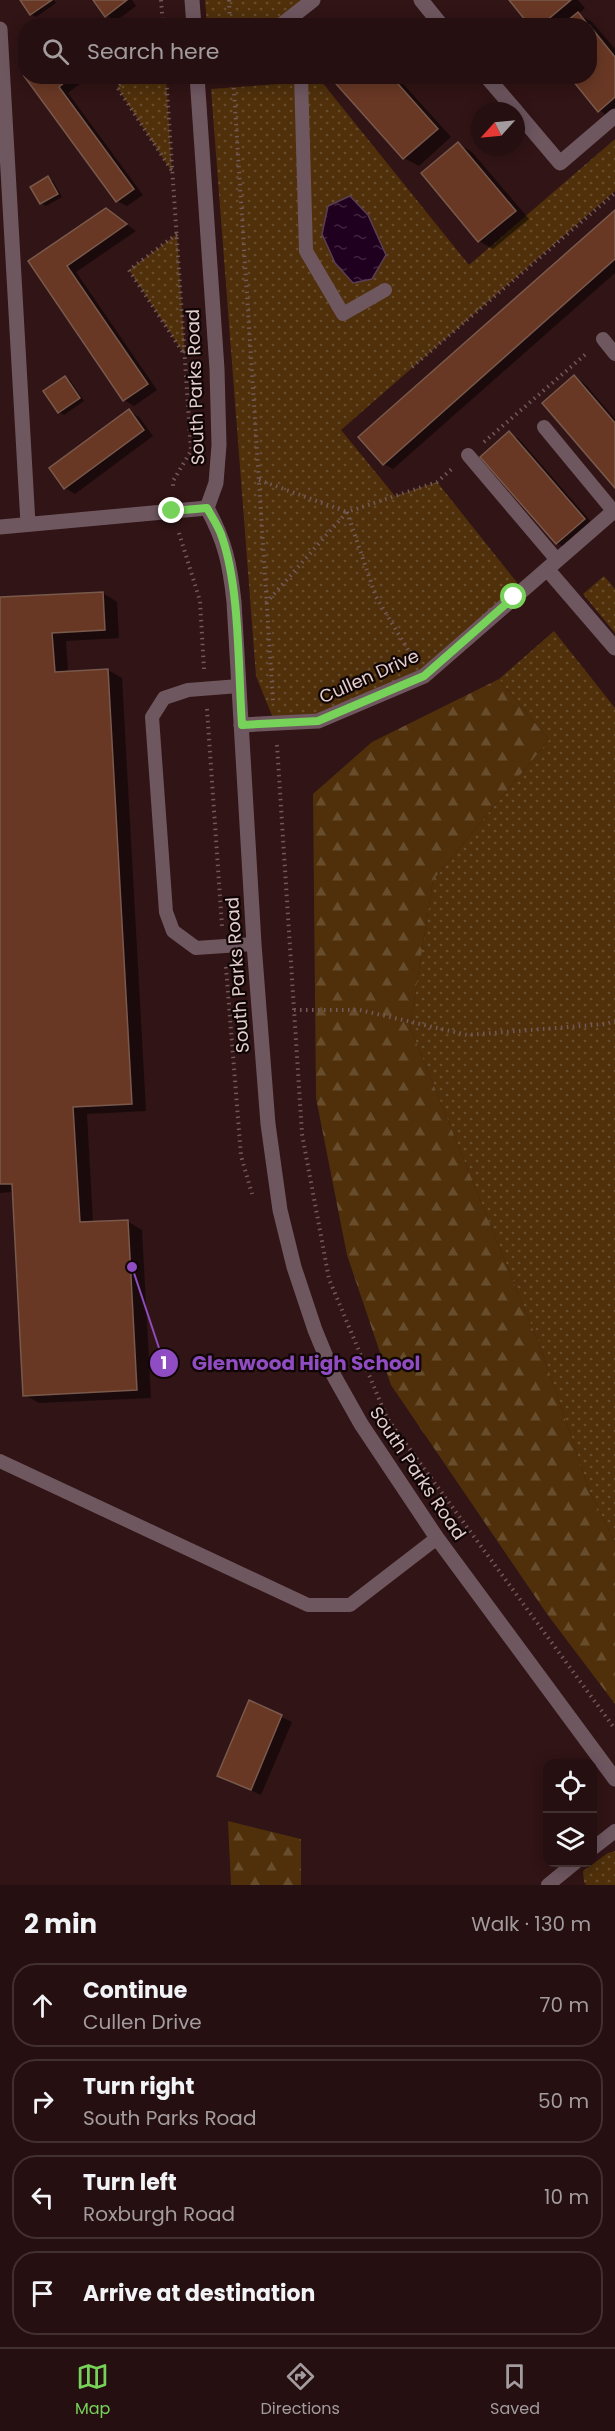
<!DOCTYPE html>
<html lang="en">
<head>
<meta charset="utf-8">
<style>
  :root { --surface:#250f10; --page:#2d1819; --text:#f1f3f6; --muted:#a39c9f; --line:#422f30; --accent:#77d259 }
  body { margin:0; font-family:Poppins,sans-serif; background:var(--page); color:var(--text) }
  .controls { position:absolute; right:18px; bottom:18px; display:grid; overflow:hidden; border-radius:12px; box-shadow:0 3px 15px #0003 }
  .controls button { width:54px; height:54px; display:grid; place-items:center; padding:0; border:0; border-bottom:2px solid var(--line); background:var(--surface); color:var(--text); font:30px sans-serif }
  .compass { position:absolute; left:471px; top:102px; width:54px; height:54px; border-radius:50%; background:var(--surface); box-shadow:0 3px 15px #0003; rotate:243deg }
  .stop { position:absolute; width:18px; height:18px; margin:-14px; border:4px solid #77d259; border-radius:50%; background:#fff }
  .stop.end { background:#77d259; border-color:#fff; box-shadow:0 2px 6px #0008 }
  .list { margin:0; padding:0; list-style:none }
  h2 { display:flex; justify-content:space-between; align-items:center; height:78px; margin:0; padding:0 24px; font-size:26px }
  h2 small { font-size:20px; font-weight:400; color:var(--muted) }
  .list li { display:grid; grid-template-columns:39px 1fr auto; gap:18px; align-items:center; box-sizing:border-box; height:84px; margin:0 12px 12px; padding:0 12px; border:2px solid var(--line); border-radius:24px }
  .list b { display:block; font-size:22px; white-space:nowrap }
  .list p { margin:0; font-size:20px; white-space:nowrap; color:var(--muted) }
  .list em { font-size:20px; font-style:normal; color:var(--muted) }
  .icon { flex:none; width:33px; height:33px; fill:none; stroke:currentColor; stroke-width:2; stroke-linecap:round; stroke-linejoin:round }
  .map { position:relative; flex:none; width:615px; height:1885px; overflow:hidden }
  .search { position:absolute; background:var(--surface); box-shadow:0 3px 15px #0003; left:18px; right:18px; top:18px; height:66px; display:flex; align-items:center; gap:15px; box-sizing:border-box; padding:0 21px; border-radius:24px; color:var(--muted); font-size:22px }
  .sheet { height:462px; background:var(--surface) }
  nav { display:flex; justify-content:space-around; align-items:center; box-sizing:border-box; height:84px; border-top:2px solid var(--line); background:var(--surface); font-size:16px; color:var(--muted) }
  nav a { display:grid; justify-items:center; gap:3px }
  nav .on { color:var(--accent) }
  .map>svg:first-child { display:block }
  .grass { fill:url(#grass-dots) }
  .forest { fill:url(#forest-firs) }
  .water { fill:url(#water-ripples); stroke:#5a3e53; stroke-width:1.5 }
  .shadow { fill:#0007 }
  .building { fill:#693825; stroke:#79594c; stroke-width:1.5 }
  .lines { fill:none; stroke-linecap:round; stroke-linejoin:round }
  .path { stroke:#73595a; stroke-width:4; stroke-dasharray:1.5 4.5; stroke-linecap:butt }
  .service { stroke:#6f5760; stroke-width:14 }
  .minor { stroke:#6f5760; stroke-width:15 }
  .tertiary { stroke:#6f5760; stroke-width:15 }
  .route { stroke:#77d259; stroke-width:8 }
  .labels { text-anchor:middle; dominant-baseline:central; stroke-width:4.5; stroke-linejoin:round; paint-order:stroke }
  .street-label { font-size:18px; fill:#e3cdcd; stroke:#100505 }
  .leader { fill:none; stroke:#904cc2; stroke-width:2 }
  .callout-dot { fill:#904cc2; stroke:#100505; stroke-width:2 }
  .mark-label { font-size:18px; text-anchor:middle; font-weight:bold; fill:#fff }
  .callout-label { font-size:20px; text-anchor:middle; font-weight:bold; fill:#904cc2; stroke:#100505; stroke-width:4.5; stroke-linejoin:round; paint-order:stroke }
</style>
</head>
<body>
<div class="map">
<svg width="615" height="1885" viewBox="0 0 615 1885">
  <defs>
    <pattern id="grass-dots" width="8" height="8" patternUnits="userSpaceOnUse" patternTransform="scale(1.5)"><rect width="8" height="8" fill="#4f300b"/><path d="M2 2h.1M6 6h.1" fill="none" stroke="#684d2d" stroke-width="1.8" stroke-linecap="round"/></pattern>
    <pattern id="forest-firs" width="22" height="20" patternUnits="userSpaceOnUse" patternTransform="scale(1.5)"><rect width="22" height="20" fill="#4f300b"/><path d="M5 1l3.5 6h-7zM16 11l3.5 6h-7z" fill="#684d2d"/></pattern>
    <pattern id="water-ripples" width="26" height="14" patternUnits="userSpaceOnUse" patternTransform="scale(1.5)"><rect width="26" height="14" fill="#20001f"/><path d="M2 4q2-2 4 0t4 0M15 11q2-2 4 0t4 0" fill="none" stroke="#40243e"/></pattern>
  </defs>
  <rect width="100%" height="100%" fill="#311415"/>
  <path class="grass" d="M205,0h108l-33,26 -73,-1z
    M129,77h37l6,95 -55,-85z
    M321,81l148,184 146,-126v52l-274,239 54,66 42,-14 86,108 -99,86 -106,45 -43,2 -19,-47 -45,-587z
    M177,234l8,121 -56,-85z
    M604,576l11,13v44l-32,-39z
    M554,631l61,77v834l-25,-50 -47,-138 -133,-327 23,-147 116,-140 -50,-61z
    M615,1851v34h-29l-2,-3 -1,-11 25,-18z"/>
  <path class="forest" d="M499,679l50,61 -116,140 -23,147 133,327 47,138 25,50v162l-68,-90 -156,-229 -44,-130 -31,-157 -3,-304 59,-52z
    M228,1821l73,18v46h-70z"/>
  <path class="water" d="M350,196l18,19 18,40 -14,24 -19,4 -18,-20 -13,-29 6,-28z"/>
  <path class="shadow" d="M22,0h32l2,3 -20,14 -5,-3z
    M94,0h38l4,6 -20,15 -10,-6z
    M511,0h67l7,8 -7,6 14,8 23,27v68l-2,2 -14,-9 -9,-34v-50h-58z
    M26,76h64l-22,17 75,102 -16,11 -10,-5z
    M331,76h65l55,61 -32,29 -15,-8z
    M458,144l14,8 57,67 -36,30 -14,-8z
    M48,178l5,3 9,16 -16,9 -5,-3 -9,-16z
    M106,209l30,22 -60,41 81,118 -23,16 -10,-6 -94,-139z
    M615,212v61l-222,196 -9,-5z
    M574,377l10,6 31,36v67z
    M65,378l5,2 14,21 -20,14 -5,-3z
    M129,411l10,6 14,19 -78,58 -10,-6 -14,-19z
    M509,433l10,6 75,86 -27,24 -10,-6z
    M103,593l14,9 2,36 -53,3 2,31 40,-2 14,8 24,433 -59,3 6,109 34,-2 15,9 9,168 -112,5 -14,-8 -12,-203 -13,1v-594z
    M250,1702l42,20 -31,73 -34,-16z"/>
  <path class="building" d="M20,0h32l-22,15z
    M93,0h34l-22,17z
    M509,0h62l-31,26h-10z
    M578,12l11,14h-28z
    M590,26l25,31v40l-17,15 -29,-36h21z
    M26,75v1h46l-13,11 75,102 -18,13 -92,-126z
    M329,76h62l47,53 -35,30z
    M458,142l58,69 -38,31 -57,-69z
    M48,176l10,18 -18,10 -10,-17z
    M106,208l21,16 -60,42 81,118 -25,17 -95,-140z
    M615,210v49l-232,206 -25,-28z
    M574,375l41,48v65l-73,-85z
    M65,376l15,22 -22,15 -15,-22z
    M129,409l15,21 -80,59 -15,-21z
    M509,431l76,88 -29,25 -76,-87z
    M103,592l2,38 -53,3 3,39 53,-3 24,435 -59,3 7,115 48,-2 9,170 -114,6 -11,-212h-12v-587z
    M249,1700l33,15 -31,75 -34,-14z"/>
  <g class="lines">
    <path class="path" d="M161,0l2,26
      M229,0l1,26
      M129,76l-12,11 55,84
      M166,76l25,375 -18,30v9
      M233,76l40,625
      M177,234l-48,36 55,84
      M412,367l203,-174
      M484,442l103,-89
      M259,480l88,32
      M347,512l29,85 37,61
      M179,533l21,68 4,68
      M266,603l81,-91 90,-30 16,-14
      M207,709l15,217
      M277,745l25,389 27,145 58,139 228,311
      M226,967l15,189 11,38
      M294,1010h66l107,25 139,-11 9,-3"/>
    <path class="service" d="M301,76l5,175 37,63 42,-24
      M603,339l12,15
      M544,427l71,86
      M468,455l89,105
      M239,686l-51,4 -24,8 -12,19 14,195 7,19 23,17 58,-4
      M0,1461l308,144h42l87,-67
      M592,1849l23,-18
      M548,1885l28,-23"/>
    <path class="minor" d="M421,0l21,26
      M280,26l33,-26
      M0,29l28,495
      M486,76l30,35
      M516,111l44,52 55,-47
      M0,527l207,-19
      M547,569l68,79
      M241,725l77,-4 106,-45 191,-166"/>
    <path class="tertiary" d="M192,0l2,26
      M197,76l20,293 2,76 -3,38 -9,25c18,33 23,56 27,94l20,342 14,180 12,86 14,57 21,63 19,46 27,48 76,114 178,241"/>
  </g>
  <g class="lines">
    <path class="route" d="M172,511l35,-3c5,9 12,19 15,29 18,52 16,131 20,188l76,-4 106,-45 90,-79"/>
  </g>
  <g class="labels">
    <g class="street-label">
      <text transform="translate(195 387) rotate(-92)">South Parks Road</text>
      <text transform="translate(369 676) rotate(-24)">Cullen Drive</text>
      <text transform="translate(237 975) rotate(-94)">South Parks Road</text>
      <text transform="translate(418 1473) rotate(56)">South Parks Road</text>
    </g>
  </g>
  <path class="leader" d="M132 1267L164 1363"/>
  <g class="callout-dot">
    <circle cx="132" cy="1267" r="6"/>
    <circle cx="164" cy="1363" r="15"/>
  </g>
  <g class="mark-label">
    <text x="164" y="1369">1</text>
  </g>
  <g class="callout-label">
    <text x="306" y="1370">Glenwood High School</text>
  </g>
</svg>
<div class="controls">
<button><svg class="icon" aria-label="locate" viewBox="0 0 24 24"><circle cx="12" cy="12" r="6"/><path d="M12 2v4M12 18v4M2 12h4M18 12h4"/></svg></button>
<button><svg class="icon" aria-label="layers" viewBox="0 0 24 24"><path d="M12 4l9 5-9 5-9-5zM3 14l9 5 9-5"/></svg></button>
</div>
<svg class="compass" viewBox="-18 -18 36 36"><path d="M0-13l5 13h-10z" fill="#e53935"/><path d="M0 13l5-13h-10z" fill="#a39c9f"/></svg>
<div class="stop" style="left:514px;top:597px"></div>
<div class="stop end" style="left:172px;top:511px"></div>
<div class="search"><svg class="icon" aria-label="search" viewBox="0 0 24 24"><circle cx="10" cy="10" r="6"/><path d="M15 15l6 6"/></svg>Search here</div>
</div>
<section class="sheet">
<h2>2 min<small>Walk · 130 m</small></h2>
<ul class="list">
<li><svg class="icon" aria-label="ahead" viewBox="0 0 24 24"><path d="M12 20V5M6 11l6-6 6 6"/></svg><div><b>Continue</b><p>Cullen Drive</p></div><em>70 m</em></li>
<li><svg class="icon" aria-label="right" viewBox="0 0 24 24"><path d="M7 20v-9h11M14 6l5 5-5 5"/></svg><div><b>Turn right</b><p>South Parks Road</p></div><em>50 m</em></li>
<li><svg class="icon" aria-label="left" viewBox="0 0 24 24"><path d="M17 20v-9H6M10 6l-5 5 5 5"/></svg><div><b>Turn left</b><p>Roxburgh Road</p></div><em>10 m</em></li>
<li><svg class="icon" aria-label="arrive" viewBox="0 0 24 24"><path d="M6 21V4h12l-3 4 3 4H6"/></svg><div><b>Arrive at destination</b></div></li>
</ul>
</section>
<nav>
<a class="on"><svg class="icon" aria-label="map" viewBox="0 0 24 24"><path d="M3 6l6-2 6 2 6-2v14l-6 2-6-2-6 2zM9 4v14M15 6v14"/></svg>Map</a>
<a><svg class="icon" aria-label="directions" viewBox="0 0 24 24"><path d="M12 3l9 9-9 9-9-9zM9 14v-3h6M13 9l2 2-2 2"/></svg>Directions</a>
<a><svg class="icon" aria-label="saved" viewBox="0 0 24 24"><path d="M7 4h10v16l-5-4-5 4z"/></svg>Saved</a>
</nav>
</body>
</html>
